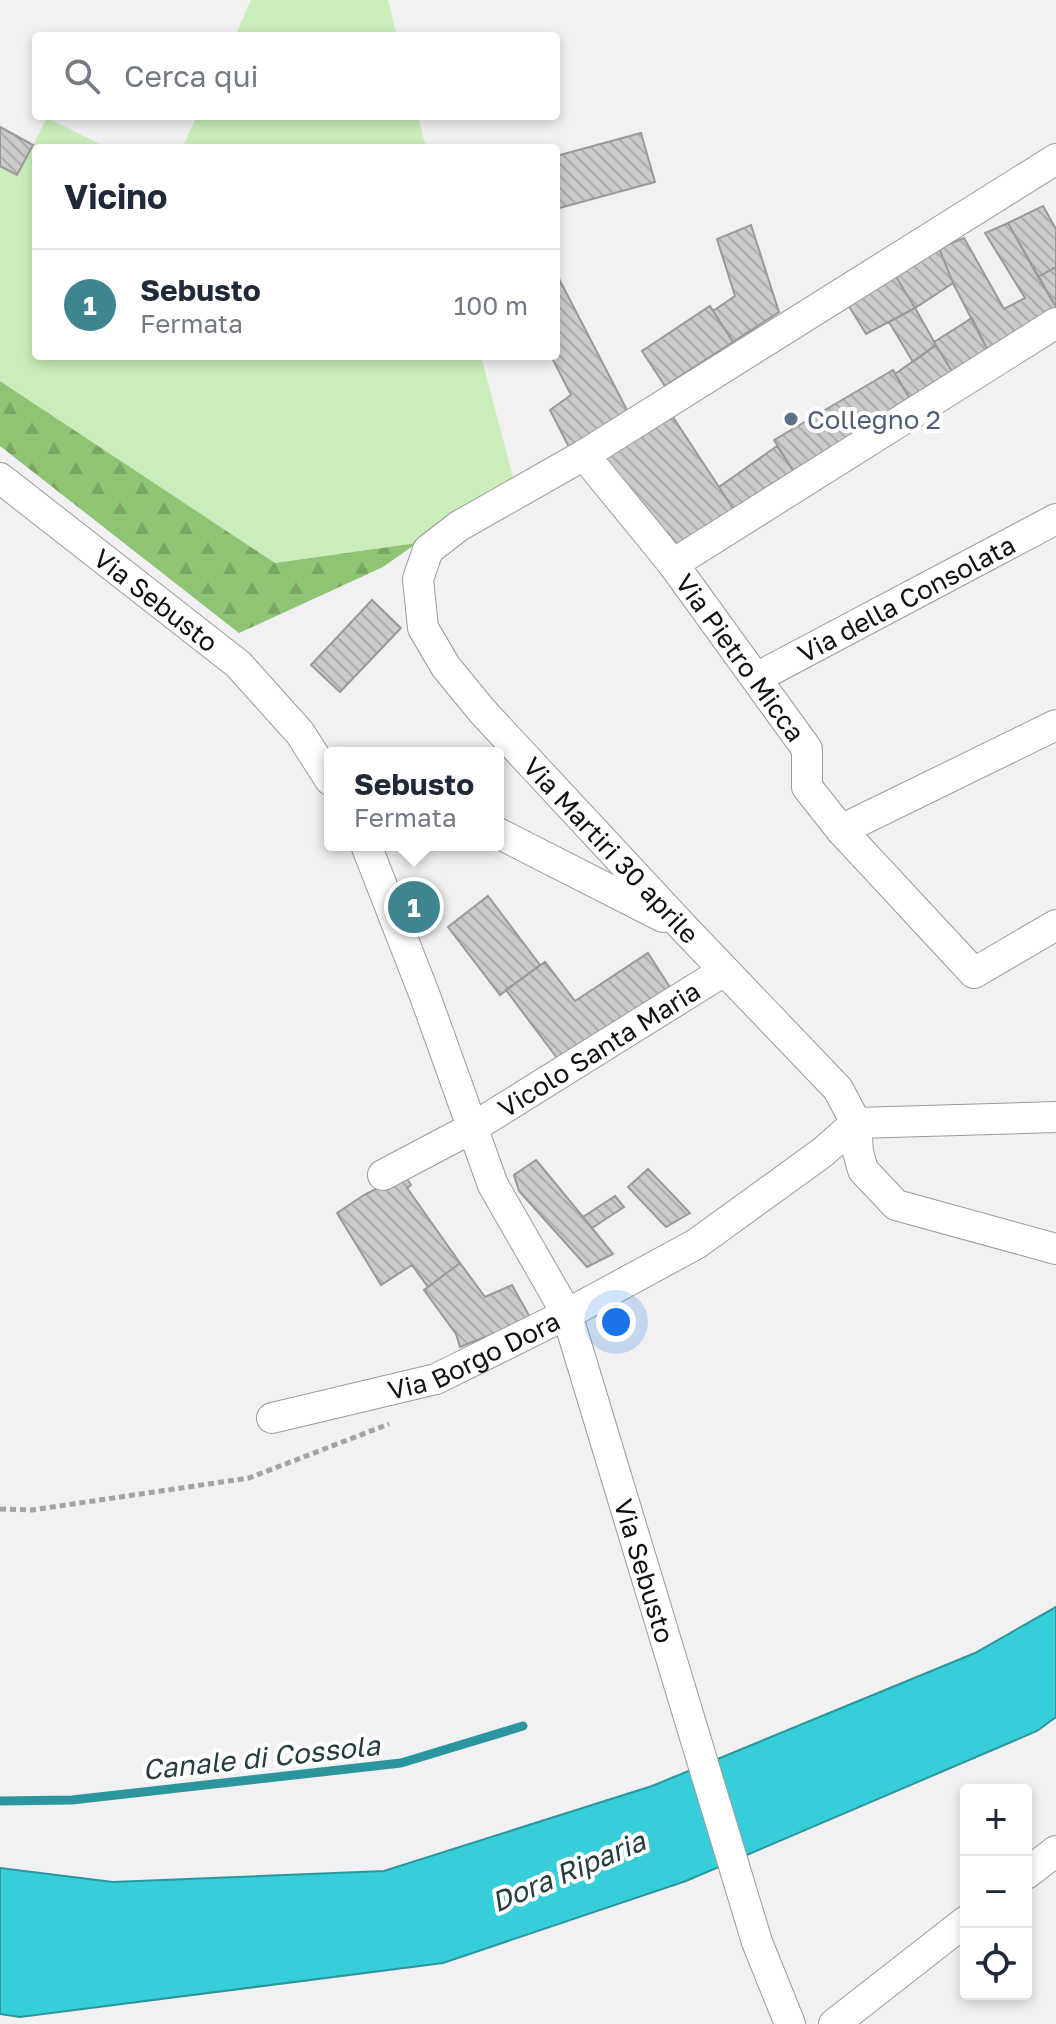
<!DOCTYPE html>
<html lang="it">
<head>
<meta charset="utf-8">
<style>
  :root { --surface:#fff; --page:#f6f6f7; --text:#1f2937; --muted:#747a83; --line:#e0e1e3; --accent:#3f8491 }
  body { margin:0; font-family:"Golos Text",sans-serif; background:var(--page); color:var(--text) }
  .controls { position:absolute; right:24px; bottom:24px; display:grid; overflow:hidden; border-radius:8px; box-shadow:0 4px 12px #0003 }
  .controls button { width:72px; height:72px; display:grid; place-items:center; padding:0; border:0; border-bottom:2px solid var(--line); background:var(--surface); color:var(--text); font:40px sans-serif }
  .you { position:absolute; left:616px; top:1322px; width:28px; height:28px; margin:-20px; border:6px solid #fff; border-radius:50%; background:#1a73e8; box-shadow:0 0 0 12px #1a73e833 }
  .badge { display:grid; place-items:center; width:52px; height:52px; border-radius:50%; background:var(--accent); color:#fff; font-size:26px; font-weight:700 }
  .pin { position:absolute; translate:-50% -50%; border:4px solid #fff; box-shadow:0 2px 8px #0006 }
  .popup { position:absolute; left:324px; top:747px; width:180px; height:104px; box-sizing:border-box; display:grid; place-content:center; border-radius:8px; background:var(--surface); filter:drop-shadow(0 2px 6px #0005); font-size:26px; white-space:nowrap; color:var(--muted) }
  .popup b { font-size:30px; color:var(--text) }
  .popup::after { content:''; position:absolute; left:50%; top:100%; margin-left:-16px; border:16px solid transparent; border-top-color:var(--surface) }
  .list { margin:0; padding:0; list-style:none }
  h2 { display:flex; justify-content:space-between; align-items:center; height:104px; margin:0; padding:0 32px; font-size:34px }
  h2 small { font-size:26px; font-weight:400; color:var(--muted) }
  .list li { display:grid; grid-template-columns:52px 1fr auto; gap:24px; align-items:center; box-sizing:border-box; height:112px; padding:0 32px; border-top:2px solid var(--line) }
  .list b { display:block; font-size:30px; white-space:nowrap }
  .list p { margin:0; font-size:26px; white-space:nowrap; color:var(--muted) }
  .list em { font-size:26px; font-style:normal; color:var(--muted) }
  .icon { flex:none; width:44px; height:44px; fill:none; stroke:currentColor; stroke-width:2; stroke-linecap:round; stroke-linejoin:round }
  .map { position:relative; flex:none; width:1056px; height:2024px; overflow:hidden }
  .search { position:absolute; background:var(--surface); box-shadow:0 4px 12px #0003; left:32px; top:32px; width:528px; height:88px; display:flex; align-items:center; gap:20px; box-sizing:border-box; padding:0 28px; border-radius:8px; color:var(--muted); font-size:30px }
  .panel { position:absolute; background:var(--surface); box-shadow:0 4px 12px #0003; left:32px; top:144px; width:528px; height:216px; border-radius:8px }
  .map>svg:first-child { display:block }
  .green { fill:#caedba }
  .forest { fill:url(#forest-firs) }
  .water { fill:#36cfd9; stroke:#2b969d; stroke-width:2 }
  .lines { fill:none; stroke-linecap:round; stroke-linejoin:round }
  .stream { stroke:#2b969d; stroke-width:9 }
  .building { fill:url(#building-back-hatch); stroke:#99999a; stroke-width:2 }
  .minor-casing { stroke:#9b9b9d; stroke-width:32 }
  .path { stroke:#a3a3a4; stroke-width:5; stroke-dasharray:6 4; stroke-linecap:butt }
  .minor { stroke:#fff; stroke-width:30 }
  .service-dot { fill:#5c6f8a; stroke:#fff; stroke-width:3 }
  .labels { text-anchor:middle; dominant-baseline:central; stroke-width:8; stroke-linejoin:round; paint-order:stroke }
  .service-label { font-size:26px; fill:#4e5e75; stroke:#fff; text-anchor:start }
  .street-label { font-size:26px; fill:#111; stroke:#fff }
  .water-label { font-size:28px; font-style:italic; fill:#253d3f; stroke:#fff }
</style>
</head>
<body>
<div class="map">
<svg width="1056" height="2024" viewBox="0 0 1056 2024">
  <defs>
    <pattern id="forest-firs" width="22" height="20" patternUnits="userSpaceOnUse" patternTransform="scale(2)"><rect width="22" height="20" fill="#8ec474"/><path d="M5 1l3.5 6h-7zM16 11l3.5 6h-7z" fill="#79a763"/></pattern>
    <pattern id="building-back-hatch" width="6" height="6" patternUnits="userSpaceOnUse" patternTransform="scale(2)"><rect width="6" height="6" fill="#cbcbcc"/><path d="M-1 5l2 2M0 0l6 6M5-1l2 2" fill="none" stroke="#adadae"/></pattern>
  </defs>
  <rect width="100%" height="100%" fill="#f1f0f2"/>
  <path class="green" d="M251,0h137l9,36h-162z
    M197,116h221l8,32h-244z
    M47,118l61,30h-72v208h445l32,121 -96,66 -142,20 -275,-182v-215l17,9z"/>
  <path class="forest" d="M0,381l275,182 142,-20 -34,24 -144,66 -239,-187z"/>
  <path class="water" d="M1056,1607v110l-19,14 -351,150 -243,82 -423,54 -20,-3v-146l113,14 271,-11 268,-85 323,-133z"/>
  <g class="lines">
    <path class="stream" d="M0,1801l72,-1 329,-37 122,-37"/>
  </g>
  <path class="building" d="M0,127l33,18 -16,30 -17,-9z
    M641,133l14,49 -99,27v-53z
    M1043,206l13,23v38l-18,10 -30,-54z
    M1008,223l48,84v8l-68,36 -35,-68 -14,-35 25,-10 40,71 21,-11 -40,-65z
    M751,225l28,87 -46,30 -20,-31 22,-15 -18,-57z
    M939,248l14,35 -38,25 -20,-33z
    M1056,267v40l-18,-30z
    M556,273l72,139 -58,37 -20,-39 21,-15 -20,-39h5z
    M895,275l20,33 -49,26 -19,-31z
    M710,306l23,36 -68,44 -23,-35z
    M915,308l21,37 -23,17 -24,-40z
    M972,318l16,33 -35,22 -19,-31z
    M936,345l17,28 -41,29 -17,-28z
    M893,370l19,32 -116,73 -22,-35z
    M671,414l67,102 -56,34 -15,-18 -7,3 -63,-76z
    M777,446l19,29 -58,41 -19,-29z
    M372,600l29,28 -61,64 -29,-27z
    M488,896l52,69 -40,30 -52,-68z
    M648,953l25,39 -110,74 -57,-76 39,-28 30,39z
    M536,1160l47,57 30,37 -26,13 -68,-76 -5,-16z
    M648,1169l42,44 -24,14 -38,-40z
    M404,1174l7,11 -4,3 53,75 -32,24 -16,-22 -31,20 -44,-72 27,-18z
    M615,1196l9,11 -32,21 -9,-11z
    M460,1263l25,34 27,-12 19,34 -71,28 -4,-13 -32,-44z"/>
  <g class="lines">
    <defs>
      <g id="minor">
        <path id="s1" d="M1056,159l-472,296 -125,71 -31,24 -10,29 5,49 23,39 37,45 200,215 155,162 18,34 2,29 5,18 33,35 160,44"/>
        <path id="s2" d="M584,455l89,109 134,185v38l34,43 133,143 82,-48"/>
        <path id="s3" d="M0,478l238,186 62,69 30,47"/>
        <path d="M673,564l383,-241"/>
        <path id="s4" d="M756,678l300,-159"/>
        <path d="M841,830l215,-105"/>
        <path d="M498,833l165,84"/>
        <path id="s5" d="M366,845l59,151 68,189 74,129 190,628 33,82"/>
        <path d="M856,1123l200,-6"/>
        <path id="s6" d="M383,1175l89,-47 252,-157"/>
        <path id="s7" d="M272,1418l164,-39 131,-65 129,-70 127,-92 33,-29"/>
        <path d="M1026,1874l30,-23"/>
        <path d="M834,2024l132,-103"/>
      </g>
    </defs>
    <use href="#minor" class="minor-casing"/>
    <path class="path" d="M0,1509l32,1 217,-32 140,-54"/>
    <use href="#minor" class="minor"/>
  </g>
  <circle class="service-dot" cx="791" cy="419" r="8"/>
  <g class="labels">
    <g class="service-label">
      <text x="807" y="419">Collegno 2</text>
    </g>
    <g class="street-label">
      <text stroke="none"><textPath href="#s4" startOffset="170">Via della Consolata</textPath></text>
      <text stroke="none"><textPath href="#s3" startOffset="198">Via Sebusto</textPath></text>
      <text stroke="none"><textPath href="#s2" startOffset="256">Via Pietro Micca</textPath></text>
      <text stroke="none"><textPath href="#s1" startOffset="1112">Via Martiri 30 aprile</textPath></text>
      <text stroke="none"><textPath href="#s6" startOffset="250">Vicolo Santa Maria</textPath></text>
      <text stroke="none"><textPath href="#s7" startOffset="212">Via Borgo Dora</textPath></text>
      <text stroke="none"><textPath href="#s5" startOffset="780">Via Sebusto</textPath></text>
    </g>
    <g class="water-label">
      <text transform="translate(261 1757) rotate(-6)">Canale di Cossola</text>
      <text transform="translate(568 1871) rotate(-23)">Dora Riparia</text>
    </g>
  </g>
</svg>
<div class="controls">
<button>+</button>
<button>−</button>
<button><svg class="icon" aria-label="locate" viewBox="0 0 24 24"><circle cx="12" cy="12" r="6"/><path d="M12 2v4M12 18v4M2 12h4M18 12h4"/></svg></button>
</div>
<div class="you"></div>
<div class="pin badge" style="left:414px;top:907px">1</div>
<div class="popup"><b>Sebusto</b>Fermata</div>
<div class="search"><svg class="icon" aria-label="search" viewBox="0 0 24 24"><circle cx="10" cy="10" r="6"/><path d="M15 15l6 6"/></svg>Cerca qui</div>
<section class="panel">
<h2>Vicino<small></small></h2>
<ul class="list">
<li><span class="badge">1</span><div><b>Sebusto</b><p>Fermata</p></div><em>100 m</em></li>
</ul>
</section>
</div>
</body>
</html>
